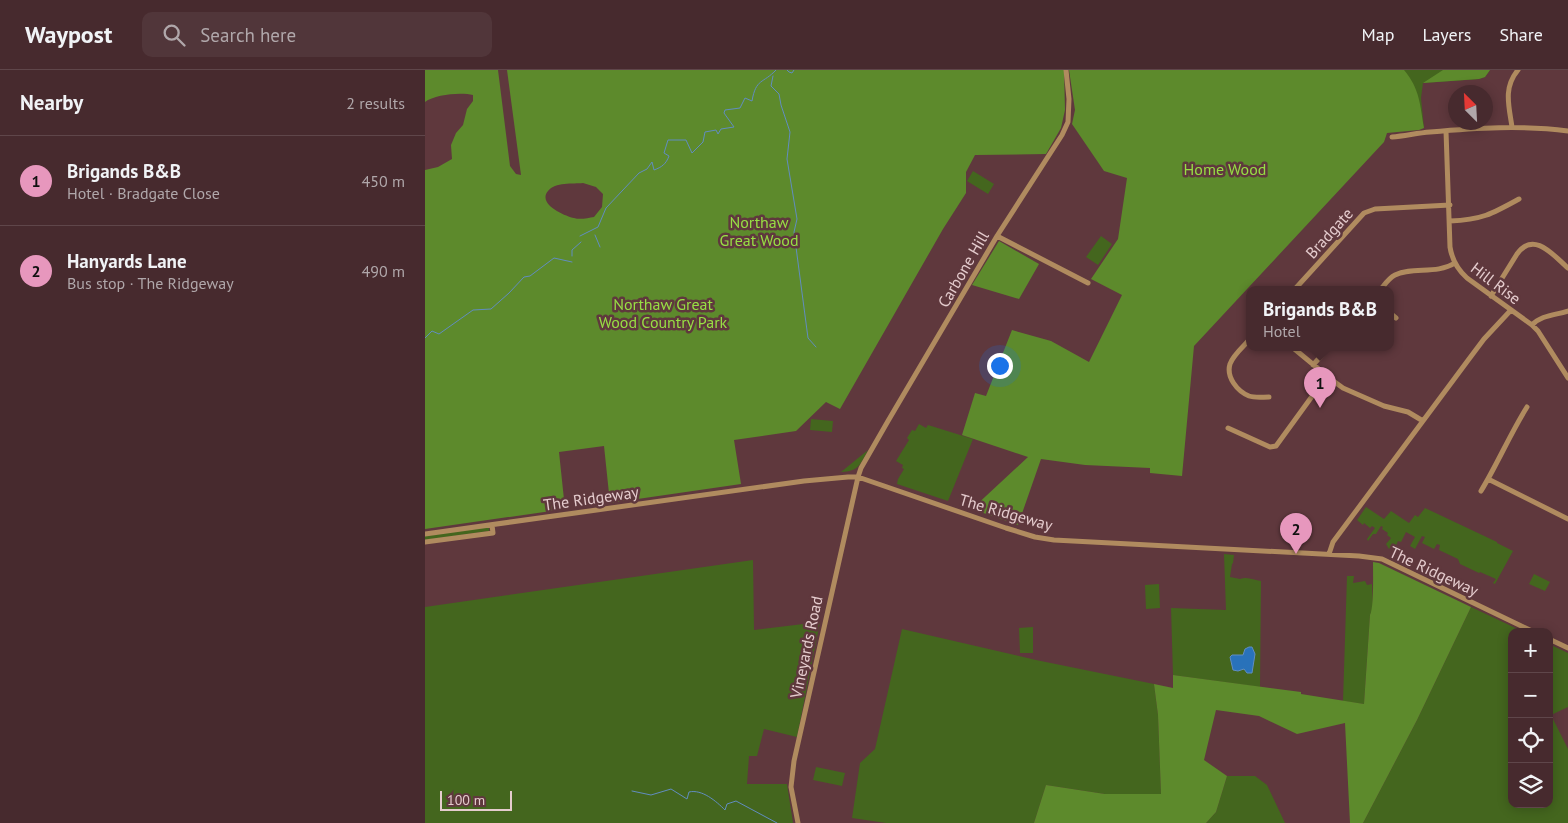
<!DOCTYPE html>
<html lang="en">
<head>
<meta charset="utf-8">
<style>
  :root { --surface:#472a2e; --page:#51363a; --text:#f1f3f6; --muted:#b0a7aa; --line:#5f464a; --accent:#e797bd }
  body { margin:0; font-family:"PT Sans",sans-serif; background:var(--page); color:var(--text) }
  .controls { position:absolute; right:15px; bottom:15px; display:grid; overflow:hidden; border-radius:10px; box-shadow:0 2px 12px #0003 }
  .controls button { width:45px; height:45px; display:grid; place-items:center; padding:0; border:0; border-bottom:1px solid var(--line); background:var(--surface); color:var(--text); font:25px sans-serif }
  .compass { position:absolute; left:1023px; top:15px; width:45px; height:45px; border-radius:50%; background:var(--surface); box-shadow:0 2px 12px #0003; rotate:336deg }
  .scale { position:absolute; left:15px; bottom:12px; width:72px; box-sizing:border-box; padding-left:5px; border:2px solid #e5ccce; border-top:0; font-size:14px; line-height:18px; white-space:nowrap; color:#e5ccce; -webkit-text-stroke:4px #5f383d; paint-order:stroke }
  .you { position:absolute; left:574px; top:295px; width:18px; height:18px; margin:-12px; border:4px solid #fff; border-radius:50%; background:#1a73e8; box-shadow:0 0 0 8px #1a73e833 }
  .badge { display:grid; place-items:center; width:32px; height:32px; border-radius:50%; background:var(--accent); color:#111; font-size:16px; font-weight:700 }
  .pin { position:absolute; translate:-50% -41px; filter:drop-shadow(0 1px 2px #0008) }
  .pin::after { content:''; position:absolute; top:26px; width:18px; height:15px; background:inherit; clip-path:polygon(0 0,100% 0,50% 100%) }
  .popup { position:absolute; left:821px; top:216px; width:148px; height:65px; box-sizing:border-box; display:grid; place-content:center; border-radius:10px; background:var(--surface); filter:drop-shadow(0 1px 4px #0005); font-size:16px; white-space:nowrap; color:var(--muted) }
  .popup b { font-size:19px; color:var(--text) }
  .popup::after { content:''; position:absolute; left:50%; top:100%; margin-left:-10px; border:10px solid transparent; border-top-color:var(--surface) }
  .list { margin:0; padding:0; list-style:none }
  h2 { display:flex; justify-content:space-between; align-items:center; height:65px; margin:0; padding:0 20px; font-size:21px }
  h2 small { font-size:16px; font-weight:400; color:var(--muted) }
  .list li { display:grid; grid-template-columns:32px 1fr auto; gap:15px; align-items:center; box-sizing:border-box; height:90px; padding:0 20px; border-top:1px solid var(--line) }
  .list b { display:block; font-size:19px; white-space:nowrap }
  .list p { margin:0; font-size:16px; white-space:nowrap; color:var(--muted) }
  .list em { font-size:16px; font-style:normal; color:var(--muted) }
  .icon { flex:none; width:28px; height:28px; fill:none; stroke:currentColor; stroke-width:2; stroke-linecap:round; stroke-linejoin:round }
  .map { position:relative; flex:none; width:1143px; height:753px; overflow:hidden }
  header { display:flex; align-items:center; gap:30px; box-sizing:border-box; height:70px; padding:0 25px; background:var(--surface); border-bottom:1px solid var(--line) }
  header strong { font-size:24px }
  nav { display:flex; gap:28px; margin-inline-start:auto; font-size:18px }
  .search { width:350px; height:45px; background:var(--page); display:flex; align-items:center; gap:12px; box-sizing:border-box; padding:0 18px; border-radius:10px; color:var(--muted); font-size:19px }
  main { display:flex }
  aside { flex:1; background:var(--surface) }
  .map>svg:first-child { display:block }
  .green { fill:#44661e }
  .forest { fill:#5d8a2c; fill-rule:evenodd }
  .water { fill:#2972ba; stroke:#618dc0 }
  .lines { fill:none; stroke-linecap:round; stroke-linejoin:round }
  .stream { stroke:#618dc0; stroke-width:1 }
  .minor { stroke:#b08b5f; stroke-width:5 }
  .labels { text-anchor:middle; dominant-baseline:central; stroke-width:5; stroke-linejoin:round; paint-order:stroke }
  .park-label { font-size:16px; fill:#97df44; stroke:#5f383d }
  .street-label { font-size:16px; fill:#e5ccce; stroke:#5f383d }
</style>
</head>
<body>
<header>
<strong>Waypost</strong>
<div class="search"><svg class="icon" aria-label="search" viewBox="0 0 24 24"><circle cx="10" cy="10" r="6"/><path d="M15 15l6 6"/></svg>Search here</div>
<nav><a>Map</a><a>Layers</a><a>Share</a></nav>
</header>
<main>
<aside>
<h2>Nearby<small>2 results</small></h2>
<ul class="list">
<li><span class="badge">1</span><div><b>Brigands B&amp;B</b><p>Hotel · Bradgate Close</p></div><em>450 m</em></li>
<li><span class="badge">2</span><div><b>Hanyards Lane</b><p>Bus stop · The Ridgeway</p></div><em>490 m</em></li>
</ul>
</aside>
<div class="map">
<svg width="1143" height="753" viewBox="0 0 1143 753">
  <rect width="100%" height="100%" fill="#5f383d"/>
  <path class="green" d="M955,0h110l-5,7 -6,2 -56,4 -2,15 3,30z
    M548,101l21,13 -6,10 -21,-13z
    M676,166l11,8 -14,21 -12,-8z
    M386,349l22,2 -1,11 -22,-2z
    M494,354l7,4 2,-3 45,14 -25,62 -51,-17 1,-5 6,-10 -2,-1 1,-3 -7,-4 13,-21 -2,-2 5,-8 3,1z
    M443,380c-8,15 -9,21 -27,22z
    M941,437l18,12 7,-8 18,12 6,-8 3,2 7,-9 72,34v1l16,8 -18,33 -2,-1 3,-4 -16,-7 -1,1 -19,-9 -2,-5 -19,-9 1,-5 -3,-1 -3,5 -12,-6 3,-6 -3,-1 -7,13 -5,-3 5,-9 -9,-5 -5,10 -3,-1 -3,7 -4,-2 -2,3 -3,-5 5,-6 -4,-3 1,-2 -6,-4 1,-2 -2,-1 -5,8h-3l-5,7 -1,-2 8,-11 -3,-2 -2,2 -6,-5 -1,2 -6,-5z
    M61,457l3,1v3l-64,9v-4z
    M799,484l10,1 -1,8 -1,1 -2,13 10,2c7,-3 14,1 21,2l-1,106 -87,-12 -2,-67 55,2z
    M328,490l1,70 66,-8 -23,115 -33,-8 -7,27h-8l-2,28h40l6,39h-368v-216z
    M1109,504l16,8 -5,9 -16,-7z
    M922,506h7l-1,7 12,-2 2,4 5,-1 1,26 -3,5 -6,89 -21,-3z
    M734,514l1,24 -14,1 -1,-24z
    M1046,537l53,25h-12v172h37v-160l19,9v54l-17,8 17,34v74h-205l54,-103z
    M608,557v26h-13l-1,-25z
    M477,559l134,31 118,24 4,31 3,80 -56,-1 -59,-9 -12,38h-148l-34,-5 8,-55 15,-14z
    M391,697l29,6 -3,13 -29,-6z
    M802,706h28l12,9 18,38h-79l10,-11z"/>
  <path class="forest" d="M0,0h73l12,96 6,8 5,1 -14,-105h557l1,40 -4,18 -15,26 -71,1 -9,17v21l-23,36 -103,180 -14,-7 -30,29 -62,9 7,44 -131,19 -6,-57 -45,6 6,57 -140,20v-359l13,-3 14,-8 -1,-14 5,-12 7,-8 4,-16 6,-8v-6c-11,-3 -38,-1 -48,7zM158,113l13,4 7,7 -1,13 -8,10c-6,1 -14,3 -20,1 -9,-2 -37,-14 -26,-27 7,-9 25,-7 35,-8z
    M644,0h335c16,19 16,35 20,58l-5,2 -32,3 -3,9 -190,204 -12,130 -32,-3v-5l-65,-3 -44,-6 -23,66 -46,-16 56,-52 -66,-22 13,-42 11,3 26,-66 39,11 38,21 33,-67 -31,-16 27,-40 9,-61 -23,-7 -32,-47 3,-14z
    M1018,0h47l-5,7 -6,2 -56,4z
    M574,171l40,23 -20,35 -47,-14z
    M948,492l6,1 92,44 -54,113 -54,103h-13l-5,-100 -48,11 -38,-18 -43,-6 -12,50 23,16 -11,36 -10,11h-172l12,-38 59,9h56l-3,-79 -4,-31 19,4v-13l128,17v2l63,10 6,-89c4,-7 3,-42 3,-53z"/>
  <path class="water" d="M824,577h3l3,7 -3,19h-5l-3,-4 -6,2 -5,-1 -3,-13 2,-2h11l2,-6z"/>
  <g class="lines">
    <path class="stream" d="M362,0l2,2 3,1 2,-3
      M348,6l-2,10 8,8 2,11 9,27 -3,27 10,60 -3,13 14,106 8,9
      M170,165l5,12
      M155,166l18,-9 8,-19 33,-35 8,-4 5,-7 2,8c8,-3 12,-6 15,-14l-5,-3 4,-13h18l6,13 11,-11 2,-10 11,-2 2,4 3,-5 13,-2 -10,-14 1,-3 15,-2 5,-10 7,3c4,-23 11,-17 24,-31
      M147,186v-6l9,-8
      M0,268l7,-7 7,3 34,-24 18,-1 18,-16 15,-16 6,-1 24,-18 18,4
      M207,721l19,4 20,-6 16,10 2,-7c13,-3 27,9 36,18l2,-6 9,-3 41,22"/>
    <path class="minor" d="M1087,57c-3,-21 -9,-39 6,-57
      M1021,61l4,116c2,13 7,22 17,31l65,47 6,6 30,47
      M967,67c13,-1 25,-4 38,-5 46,-4 92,-7 138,-1
      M1025,151c31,-1 42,-7 69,-22
      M572,166l91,47
      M870,219l69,-76 11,-4 75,-4
      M956,219c4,-5 8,-11 14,-14 18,-9 41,0 60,-12
      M1066,226l26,-42c17,-24 37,2 51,14
      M965,243l6,5
      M1107,255c9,-10 24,-10 36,-14
      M825,269c-6,7 -17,16 -20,25 -4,13 7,27 19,32 6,2 13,1 20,1
      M867,277l40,33 11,8 41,18 24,6 15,9
      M888,295l16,-18
      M803,358l42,19 6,-1 37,-51 19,-15
      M1063,409l80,40
      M1056,421c17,-28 29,-57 46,-84
      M0,464l379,-53 44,-4h10l148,51 29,9 19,3 305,16 23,3 152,73
      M0,472l68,-9 -1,-8
      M904,484l4,-12 136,-183 15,-20 27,-29
      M1124,569l19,9
      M373,753l-7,-36 3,-26 64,-284 3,-9 27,-47 109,-185 65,-101 6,-13 1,-23 -3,-29"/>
  </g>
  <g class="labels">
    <g class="park-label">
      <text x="800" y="99">Home Wood</text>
      <text x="334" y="152">Northaw<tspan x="334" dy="18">Great Wood</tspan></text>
      <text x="238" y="234">Northaw Great<tspan x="238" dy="18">Wood Country Park</tspan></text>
    </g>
    <g class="street-label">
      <text transform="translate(904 163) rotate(-48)">Bradgate</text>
      <text transform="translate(538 199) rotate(-60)">Carbone Hill</text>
      <text transform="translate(1071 213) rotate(37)">Hill Rise</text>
      <text transform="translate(166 428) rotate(-8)">The Ridgeway</text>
      <text transform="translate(581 442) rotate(16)">The Ridgeway</text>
      <text transform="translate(1009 501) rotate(25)">The Ridgeway</text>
      <text transform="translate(381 577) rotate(-78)">Vineyards Road</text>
    </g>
  </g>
</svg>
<div class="controls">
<button>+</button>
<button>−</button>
<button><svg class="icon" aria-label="locate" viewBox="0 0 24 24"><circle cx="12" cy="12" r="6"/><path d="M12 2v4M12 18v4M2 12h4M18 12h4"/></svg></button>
<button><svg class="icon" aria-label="layers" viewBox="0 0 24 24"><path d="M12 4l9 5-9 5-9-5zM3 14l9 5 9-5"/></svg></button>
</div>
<svg class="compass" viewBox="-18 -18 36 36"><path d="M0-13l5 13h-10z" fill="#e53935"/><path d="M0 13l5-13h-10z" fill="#b0a7aa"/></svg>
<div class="scale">100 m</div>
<div class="you"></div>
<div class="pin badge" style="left:895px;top:338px">1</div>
<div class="popup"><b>Brigands B&amp;B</b>Hotel</div>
<div class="pin badge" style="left:871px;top:484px">2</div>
</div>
</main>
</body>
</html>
